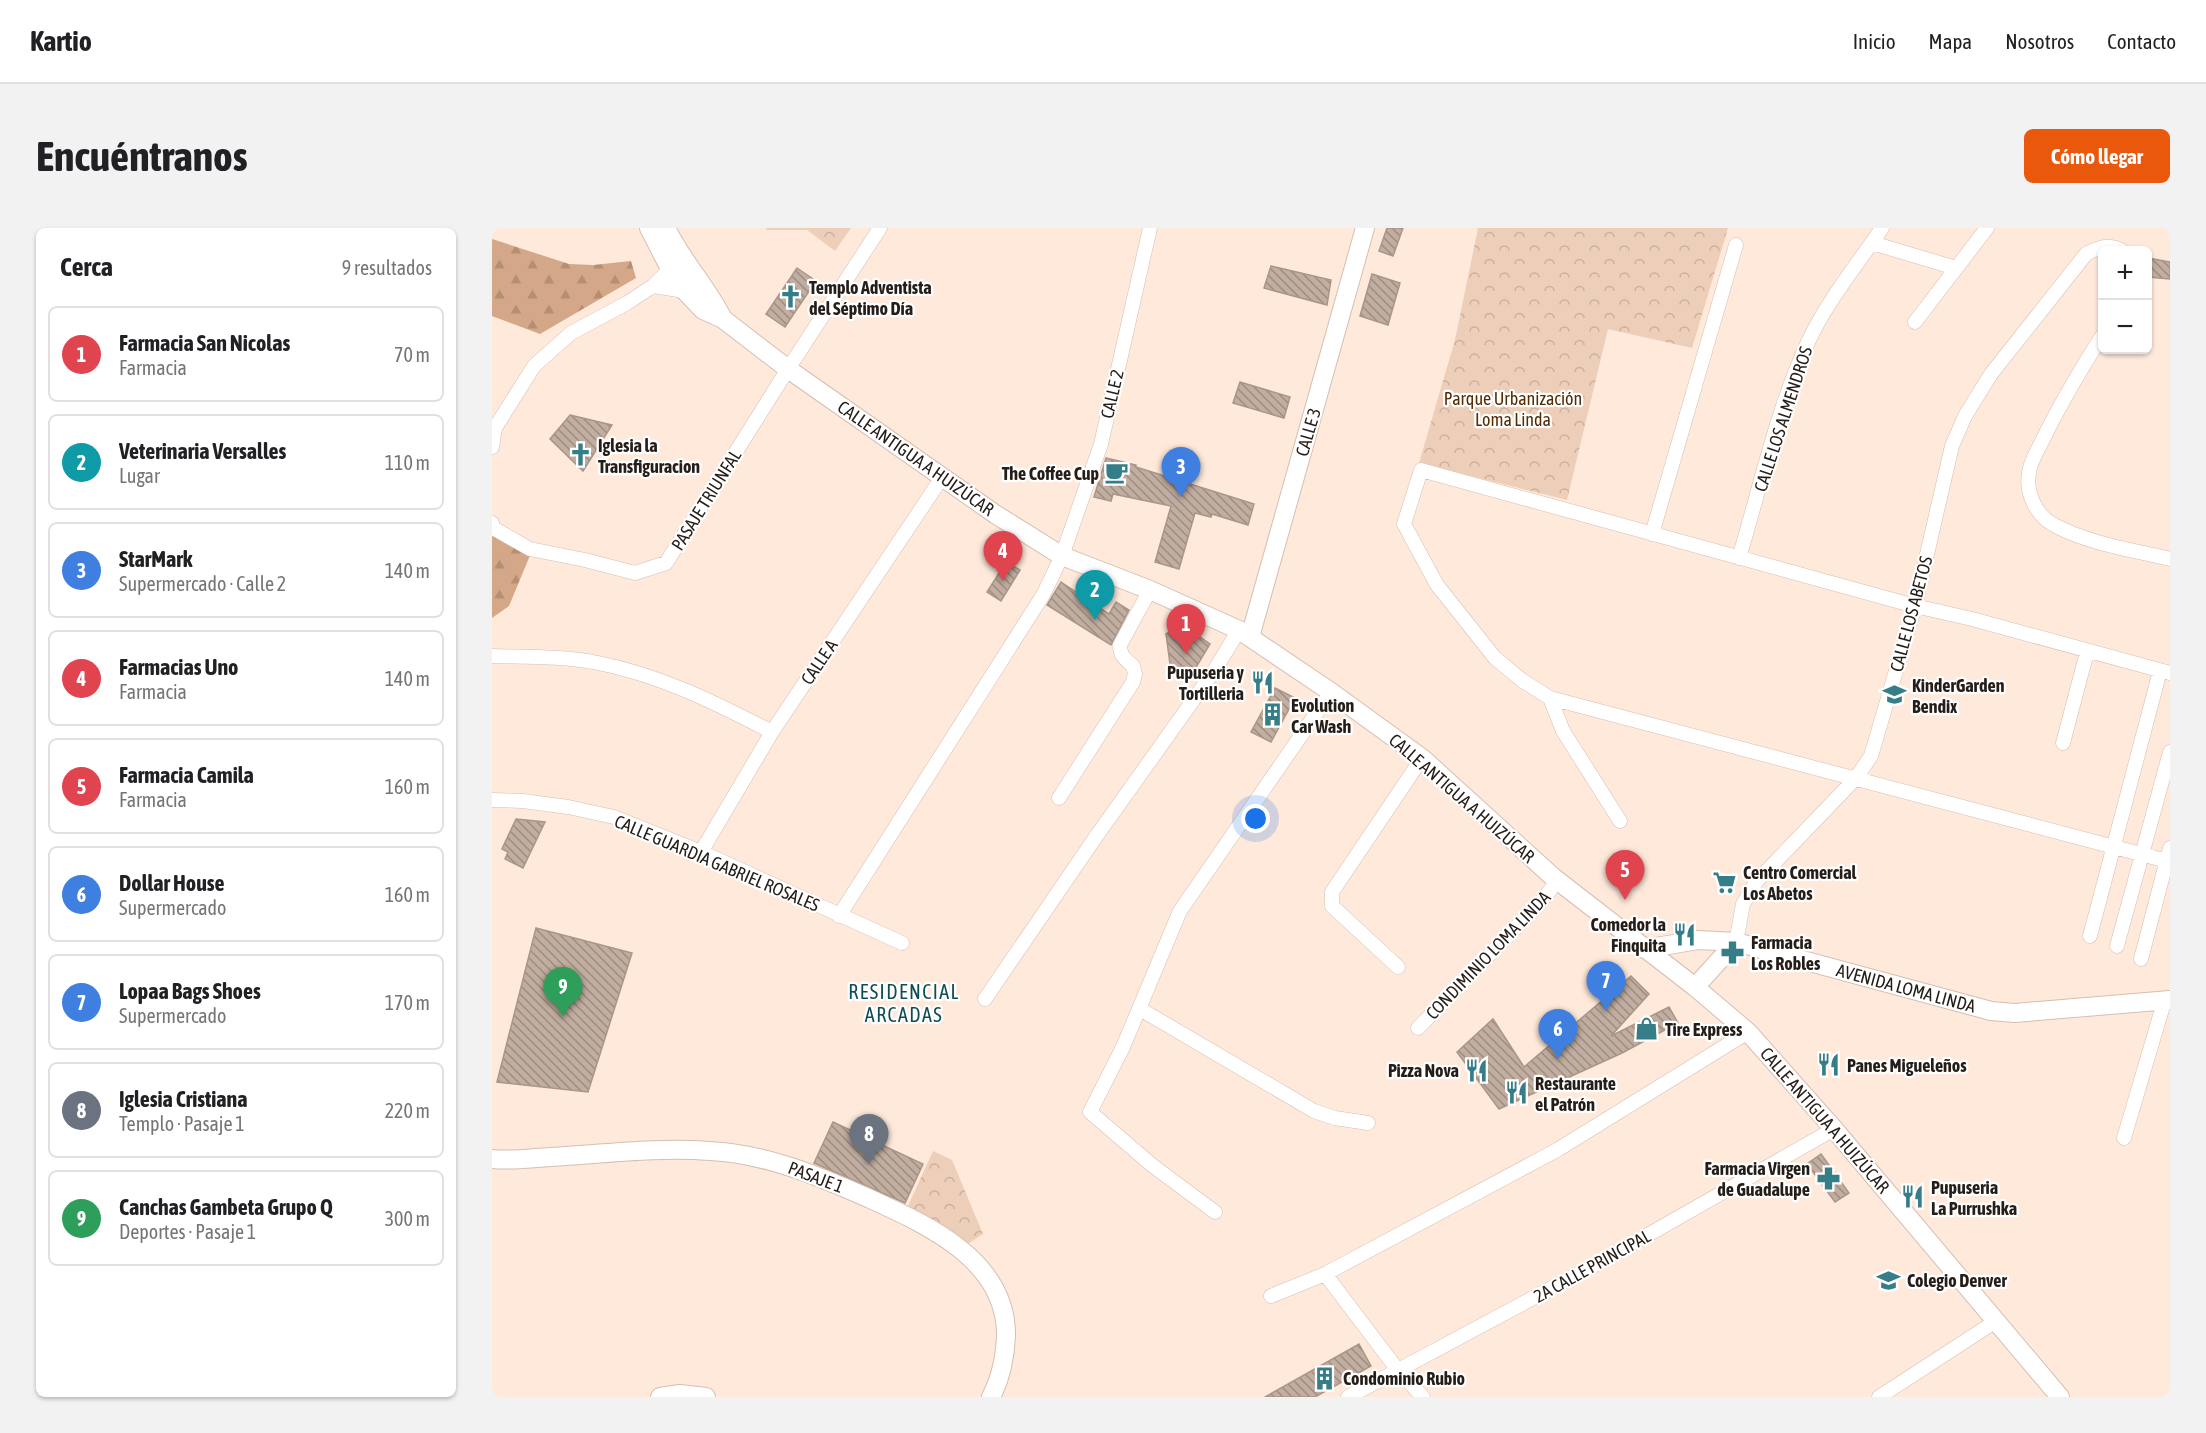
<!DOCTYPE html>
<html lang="es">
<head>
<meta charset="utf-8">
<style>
  :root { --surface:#fff; --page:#f2f2f2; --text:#202124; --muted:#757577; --line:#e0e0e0; --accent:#ea580c }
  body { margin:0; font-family:"Asap Condensed",sans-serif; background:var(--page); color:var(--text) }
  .controls { position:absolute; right:18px; top:18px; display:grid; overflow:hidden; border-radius:9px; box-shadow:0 2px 4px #0004 }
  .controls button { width:54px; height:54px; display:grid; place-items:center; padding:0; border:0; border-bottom:2px solid var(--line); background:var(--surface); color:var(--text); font:30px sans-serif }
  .you { position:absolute; left:764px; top:591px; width:21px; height:21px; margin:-15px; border:4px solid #fff; border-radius:50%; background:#1a73e8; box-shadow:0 0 0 9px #1a73e833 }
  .badge { display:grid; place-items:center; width:39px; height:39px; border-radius:50%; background:var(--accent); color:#fff; font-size:20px; font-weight:700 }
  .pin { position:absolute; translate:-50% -50px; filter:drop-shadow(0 2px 3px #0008) }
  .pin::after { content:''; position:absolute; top:32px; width:21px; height:18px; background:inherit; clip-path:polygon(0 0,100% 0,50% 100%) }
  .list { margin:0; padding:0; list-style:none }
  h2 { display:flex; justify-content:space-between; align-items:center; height:78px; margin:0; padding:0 24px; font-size:26px }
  h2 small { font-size:20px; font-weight:400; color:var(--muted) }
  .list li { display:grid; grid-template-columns:39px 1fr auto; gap:18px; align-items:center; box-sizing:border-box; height:96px; margin:0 12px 12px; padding:0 12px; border:2px solid var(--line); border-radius:9px }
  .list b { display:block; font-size:22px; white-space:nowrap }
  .list p { margin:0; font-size:20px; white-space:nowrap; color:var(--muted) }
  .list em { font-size:20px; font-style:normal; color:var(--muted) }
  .map { position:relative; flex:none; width:1678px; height:1169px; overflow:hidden; border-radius:9px }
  header { display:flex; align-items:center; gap:36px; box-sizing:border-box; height:84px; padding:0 30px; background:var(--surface); border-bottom:2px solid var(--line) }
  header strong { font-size:28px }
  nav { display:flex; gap:33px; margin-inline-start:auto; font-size:21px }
  .intro { display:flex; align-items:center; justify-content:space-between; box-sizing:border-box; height:144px; padding:0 36px }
  h1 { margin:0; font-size:42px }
  .button { padding:15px 27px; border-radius:9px; background:var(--accent); color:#fff; font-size:21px; font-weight:700 }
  main { display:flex; gap:36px; padding:0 36px }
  aside { flex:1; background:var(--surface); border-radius:9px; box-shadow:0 2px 4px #0004 }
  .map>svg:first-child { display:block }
  .forest { fill:url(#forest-firs) }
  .park { fill:url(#park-crowns) }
  .building { fill:url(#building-back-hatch); stroke:#aa9689; stroke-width:1.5 }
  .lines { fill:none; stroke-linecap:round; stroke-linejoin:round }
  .street-casing { stroke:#d4bfb1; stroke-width:15 }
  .secondary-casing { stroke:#d4bfb1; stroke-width:20 }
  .street { stroke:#fff; stroke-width:14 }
  .secondary { stroke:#fff; stroke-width:18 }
  .labels { text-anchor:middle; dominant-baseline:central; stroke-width:4.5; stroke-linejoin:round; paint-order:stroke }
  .poi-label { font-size:18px; font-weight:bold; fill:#241d18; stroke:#fff; text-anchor:start }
  .street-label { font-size:18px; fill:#241d18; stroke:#fff }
  .park-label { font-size:18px; fill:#552b03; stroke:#fff }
  .neighbourhood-label { font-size:20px; letter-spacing:1.5px; fill:#0e4c53; stroke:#fff }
</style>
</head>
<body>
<header>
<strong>Kartio</strong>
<nav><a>Inicio</a><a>Mapa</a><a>Nosotros</a><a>Contacto</a></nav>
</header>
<div class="intro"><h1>Encuéntranos</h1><a class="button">Cómo llegar</a></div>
<main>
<aside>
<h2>Cerca<small>9 resultados</small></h2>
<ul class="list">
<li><span class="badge" style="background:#e0444e">1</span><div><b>Farmacia San Nicolas</b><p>Farmacia</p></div><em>70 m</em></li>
<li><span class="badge" style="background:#0f9aa8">2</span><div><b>Veterinaria Versalles</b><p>Lugar</p></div><em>110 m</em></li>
<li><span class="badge" style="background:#3f7fe0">3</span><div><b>StarMark</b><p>Supermercado · Calle 2</p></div><em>140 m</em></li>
<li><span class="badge" style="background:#e0444e">4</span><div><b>Farmacias Uno</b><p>Farmacia</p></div><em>140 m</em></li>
<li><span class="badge" style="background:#e0444e">5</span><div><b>Farmacia Camila</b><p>Farmacia</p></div><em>160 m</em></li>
<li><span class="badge" style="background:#3f7fe0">6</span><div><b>Dollar House</b><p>Supermercado</p></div><em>160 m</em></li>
<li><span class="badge" style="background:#3f7fe0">7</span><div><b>Lopaa Bags Shoes</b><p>Supermercado</p></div><em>170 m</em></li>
<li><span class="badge" style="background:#6b7280">8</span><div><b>Iglesia Cristiana</b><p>Templo · Pasaje 1</p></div><em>220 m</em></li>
<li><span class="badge" style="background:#2e9e5b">9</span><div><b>Canchas Gambeta Grupo Q</b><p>Deportes · Pasaje 1</p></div><em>300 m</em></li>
</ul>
</aside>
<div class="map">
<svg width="1678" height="1169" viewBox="0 0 1678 1169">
  <defs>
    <pattern id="forest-firs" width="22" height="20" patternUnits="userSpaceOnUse" patternTransform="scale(1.5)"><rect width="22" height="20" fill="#d3a787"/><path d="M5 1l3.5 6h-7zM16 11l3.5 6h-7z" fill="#b58f74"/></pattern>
    <pattern id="park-crowns" width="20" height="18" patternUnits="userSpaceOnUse" patternTransform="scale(1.5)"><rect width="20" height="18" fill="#edceb8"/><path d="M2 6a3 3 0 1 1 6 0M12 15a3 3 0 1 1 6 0" fill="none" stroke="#cbb09d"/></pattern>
    <pattern id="building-back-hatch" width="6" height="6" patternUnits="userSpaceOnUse" patternTransform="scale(1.5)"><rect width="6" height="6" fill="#c2aea0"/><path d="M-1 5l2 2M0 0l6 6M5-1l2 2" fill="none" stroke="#9d8d81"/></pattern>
  </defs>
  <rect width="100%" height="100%" fill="#fee9da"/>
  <path class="forest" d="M0,11l77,25 24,1 38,-4 5,17 -96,56 -48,-18z
    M0,300l39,25 -22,53 -17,12z"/>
  <path class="park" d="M274,0h85l-16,23 -28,-21h-40z
    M986,0h250l-36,120 -84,-19 -41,171 -148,-37 36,-123z
    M441,923l19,9 31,74 -20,13 -20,-18 -35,-23z"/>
  <path class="building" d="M895,0h16l-10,28 -14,-5z
    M1656,30l22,4v17l-22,-2z
    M779,38l60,14 -4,25 -63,-17z
    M305,40l19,13 -31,46 -19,-13z
    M880,46l28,9 -12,42 -28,-9z
    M748,154l50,15 -6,21 -51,-15z
    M78,187l42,10 -29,46 -33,-32z
    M614,230l30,7v2l118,37 -6,21 -36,-11 -1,3 -16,-4 -16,56 -24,-7 16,-56 -58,-12 -2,7 -17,-4z
    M514,334l14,8 -19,31 -14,-9z
    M569,354l48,32 7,-12 13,8 -18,35 -64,-40z
    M690,396l28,20 -18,30 -22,-10 -4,-30z
    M783,460l20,10 -24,44 -20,-10z
    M24,591l29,3 -22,46 -18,-9 3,-7 -6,-3z
    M44,700l96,25 -44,139 -91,-10z
    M1139,748l18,18 -38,42 58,-29 9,16 -56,30 -123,56 -42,-57 36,-33 31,48z
    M341,894l90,42 -18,39 -91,-40z
    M1329,926l28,39 -14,9 -28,-38z
    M867,1116l12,22 -56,31h-50z"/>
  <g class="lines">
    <defs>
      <path id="street" d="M1380,15l84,25
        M161,58l32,5
        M1423,94l72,-94
        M1610,108c-20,31 -38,62 -55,95 -5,12 -14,25 -17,37 -6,22 5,48 26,58 34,18 77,24 114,33
        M0,219l3,-19 39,-62 37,-33 56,-30 26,-17 17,-17
        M0,295l1,5 37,21 55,11 50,13 31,-10 122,-194 92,-141
        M1160,306l84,-289
        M1247,330c22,-73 38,-150 70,-218 19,-40 48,-75 73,-112
        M0,428c35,1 71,0 106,7 62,12 118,40 174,69
        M1058,470l13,33 57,90
        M1571,515l24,-91
        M567,570l74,-116 2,-8 -2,-8c-8,-7 -13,-10 -13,-21l30,-55
        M0,572l31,1 45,6 46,10 87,35 201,91
        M209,624l71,-120 171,-256
        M1675,633l-617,-163 -27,-17 -28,-23 -58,-73 -33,-61 17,-54 494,136 57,13 198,54
        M347,688l204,-321 19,-39 39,-112 49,-216
        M1598,708l70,-265
        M1244,714l7,-38 13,-22 100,-104 15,-22 44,-150 37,-160 13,-30 26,-42 95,-120c13,-7 22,-10 35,-4
        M1625,718l53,-194
        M1649,731l29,-111
        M906,739l-66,-61v-14l90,-134
        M493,771l110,-161 119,-167 25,-41
        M648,781l174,102 21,7 33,5
        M926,800l123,-126 16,-21
        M1632,910l41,-139
        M723,984l-62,-46 -63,-54 33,-65 57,-136 151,-219
        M833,1046l72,95 26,28
        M779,1068l54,-22 232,-124 191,-118
        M856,1169l254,-136 232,-132
        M1387,1169l117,-76"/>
      <path id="secondary" d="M157,0l21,41 15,22 18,19 20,9 65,50 207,145 67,42 88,34 89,40 92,62 91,66 131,119 142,110 53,45 86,97 226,268
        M174,0c16,33 41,59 57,91
        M758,409l115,-409
        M1152,721l54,-9 38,2 233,63 22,6 24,2 155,-13
        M1203,759l41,-45
        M0,931c20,2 39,-1 59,-2 53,-3 107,-10 159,-6 56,3 106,24 156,46 59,27 141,62 140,139 -1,22 -5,42 -15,61
        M168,1169l20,-3 26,3"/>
    </defs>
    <use href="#street" class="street-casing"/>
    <use href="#secondary" class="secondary-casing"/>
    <use href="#street" class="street"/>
    <use href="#secondary" class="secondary"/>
  </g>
  <defs>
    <symbol id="church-bare" viewBox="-9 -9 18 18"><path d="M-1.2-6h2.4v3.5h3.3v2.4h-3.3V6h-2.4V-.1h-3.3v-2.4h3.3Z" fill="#367e87" stroke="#fff" stroke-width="2.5" paint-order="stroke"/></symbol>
    <symbol id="cafe-bare" viewBox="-9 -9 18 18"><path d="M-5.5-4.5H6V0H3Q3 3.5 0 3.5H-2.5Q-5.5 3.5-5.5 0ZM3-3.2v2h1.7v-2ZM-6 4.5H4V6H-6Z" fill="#367e87" stroke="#fff" stroke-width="2.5" paint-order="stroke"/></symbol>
    <symbol id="restaurant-bare" viewBox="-9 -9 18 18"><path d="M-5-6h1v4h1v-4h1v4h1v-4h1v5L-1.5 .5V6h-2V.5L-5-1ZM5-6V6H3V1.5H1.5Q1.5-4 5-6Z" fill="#367e87" stroke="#fff" stroke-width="2.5" paint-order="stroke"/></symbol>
    <symbol id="school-bare" viewBox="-9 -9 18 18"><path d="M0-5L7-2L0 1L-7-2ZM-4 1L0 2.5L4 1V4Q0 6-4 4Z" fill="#367e87" stroke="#fff" stroke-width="2.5" paint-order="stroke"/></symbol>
    <symbol id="building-bare" viewBox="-9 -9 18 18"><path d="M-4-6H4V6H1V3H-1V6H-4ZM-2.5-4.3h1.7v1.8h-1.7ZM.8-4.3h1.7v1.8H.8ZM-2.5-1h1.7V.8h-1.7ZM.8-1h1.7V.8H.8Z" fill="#367e87" stroke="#fff" stroke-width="2.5" paint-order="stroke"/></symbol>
    <symbol id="supermarket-bare" viewBox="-9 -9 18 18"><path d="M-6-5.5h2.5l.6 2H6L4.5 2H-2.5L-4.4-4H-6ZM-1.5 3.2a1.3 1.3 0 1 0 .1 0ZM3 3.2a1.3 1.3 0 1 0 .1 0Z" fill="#367e87" stroke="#fff" stroke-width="2.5" paint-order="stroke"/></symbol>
    <symbol id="pharmacy-bare" viewBox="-9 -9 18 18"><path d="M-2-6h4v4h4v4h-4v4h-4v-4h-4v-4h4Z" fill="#367e87" stroke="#fff" stroke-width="2.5" paint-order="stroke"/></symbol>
    <symbol id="shop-bare" viewBox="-9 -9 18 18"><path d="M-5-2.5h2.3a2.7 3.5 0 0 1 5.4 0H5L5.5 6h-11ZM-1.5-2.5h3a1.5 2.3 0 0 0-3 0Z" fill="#367e87" stroke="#fff" stroke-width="2.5" paint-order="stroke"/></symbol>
  </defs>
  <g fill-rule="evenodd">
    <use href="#church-bare" x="282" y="52" width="33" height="33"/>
    <use href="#church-bare" x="72" y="210" width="33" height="33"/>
    <use href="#cafe-bare" x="608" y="228" width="33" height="33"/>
    <use href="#restaurant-bare" x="754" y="438" width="33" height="33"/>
    <use href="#school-bare" x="1386" y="450" width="33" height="33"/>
    <use href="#building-bare" x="764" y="470" width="33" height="33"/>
    <use href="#supermarket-bare" x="1216" y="638" width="33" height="33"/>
    <use href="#restaurant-bare" x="1176" y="690" width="33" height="33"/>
    <use href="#pharmacy-bare" x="1224" y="708" width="33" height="33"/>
    <use href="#shop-bare" x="1138" y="784" width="33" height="33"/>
    <use href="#restaurant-bare" x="1320" y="820" width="33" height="33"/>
    <use href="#restaurant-bare" x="968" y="826" width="33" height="33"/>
    <use href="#restaurant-bare" x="1008" y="848" width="33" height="33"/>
    <use href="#pharmacy-bare" x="1320" y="934" width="33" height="33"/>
    <use href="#restaurant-bare" x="1404" y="952" width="33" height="33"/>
    <use href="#school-bare" x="1380" y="1036" width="33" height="33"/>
    <use href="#building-bare" x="816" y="1134" width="33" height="33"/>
  </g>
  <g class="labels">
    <g class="poi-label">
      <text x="317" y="59">Templo Adventista<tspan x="317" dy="21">del Séptimo Día</tspan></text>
      <text x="106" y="217">Iglesia la<tspan x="106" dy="21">Transfiguracion</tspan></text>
      <text x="607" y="245" text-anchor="end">The Coffee Cup</text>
      <text x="752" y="444" text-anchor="end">Pupuseria y<tspan x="752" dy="21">Tortilleria</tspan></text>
      <text x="1420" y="457">KinderGarden<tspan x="1420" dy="21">Bendix</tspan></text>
      <text x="799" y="477">Evolution<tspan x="799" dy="21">Car Wash</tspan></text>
      <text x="1251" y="644">Centro Comercial<tspan x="1251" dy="21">Los Abetos</tspan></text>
      <text x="1174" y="696" text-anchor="end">Comedor la<tspan x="1174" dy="21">Finquita</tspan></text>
      <text x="1259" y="714">Farmacia<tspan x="1259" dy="21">Los Robles</tspan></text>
      <text x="1173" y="801">Tire Express</text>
      <text x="1355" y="837">Panes Migueleños</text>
      <text x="967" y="842" text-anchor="end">Pizza Nova</text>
      <text x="1043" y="855">Restaurante<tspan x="1043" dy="21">el Patrón</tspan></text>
      <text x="1318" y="940" text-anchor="end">Farmacia Virgen<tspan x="1318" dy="21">de Guadalupe</tspan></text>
      <text x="1439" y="959">Pupuseria<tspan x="1439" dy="21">La Purrushka</tspan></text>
      <text x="1415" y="1052">Colegio Denver</text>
      <text x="851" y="1150">Condominio Rubio</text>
    </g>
    <g class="street-label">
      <text transform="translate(620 166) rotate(-77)">CALLE 2</text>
      <text transform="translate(1291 191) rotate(-72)">CALLE LOS ALMENDROS</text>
      <text transform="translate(816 204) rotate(-74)">CALLE 3</text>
      <text transform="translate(424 230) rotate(35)">CALLE ANTIGUA A HUIZÚCAR</text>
      <text transform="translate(214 272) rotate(-58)">PASAJE TRIUNFAL</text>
      <text transform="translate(1419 386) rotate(-75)">CALLE LOS ABETOS</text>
      <text transform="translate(327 434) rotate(-56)">CALLE A</text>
      <text transform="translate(970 570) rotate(41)">CALLE ANTIGUA A HUIZÚCAR</text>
      <text transform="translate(225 635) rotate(23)">CALLE GUARDIA GABRIEL ROSALES</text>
      <text transform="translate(996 727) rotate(-46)">CONDIMINIO LOMA LINDA</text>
      <text transform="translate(1414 760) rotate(15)">AVENIDA LOMA LINDA</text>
      <text transform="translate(1333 892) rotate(49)">CALLE ANTIGUA A HUIZÚCAR</text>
      <text transform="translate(324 949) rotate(21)">PASAJE 1</text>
      <text transform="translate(1100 1038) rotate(-29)">2A CALLE PRINCIPAL</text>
    </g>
    <g class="park-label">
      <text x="1021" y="170">Parque Urbanización<tspan x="1021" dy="21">Loma Linda</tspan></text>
    </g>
    <g class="neighbourhood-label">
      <text x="412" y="763">RESIDENCIAL<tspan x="412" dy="23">ARCADAS</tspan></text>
    </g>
  </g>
</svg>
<div class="controls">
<button>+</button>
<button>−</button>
</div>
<div class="you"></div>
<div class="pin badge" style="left:694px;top:426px;background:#e0444e">1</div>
<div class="pin badge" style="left:603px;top:392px;background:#0f9aa8">2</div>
<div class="pin badge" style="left:689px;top:269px;background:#3f7fe0">3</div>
<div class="pin badge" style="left:511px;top:353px;background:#e0444e">4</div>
<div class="pin badge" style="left:1133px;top:672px;background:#e0444e">5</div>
<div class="pin badge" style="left:1066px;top:831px;background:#3f7fe0">6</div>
<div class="pin badge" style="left:1114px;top:783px;background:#3f7fe0">7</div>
<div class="pin badge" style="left:377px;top:936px;background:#6b7280">8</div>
<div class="pin badge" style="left:71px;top:789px;background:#2e9e5b">9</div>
</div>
</main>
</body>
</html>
